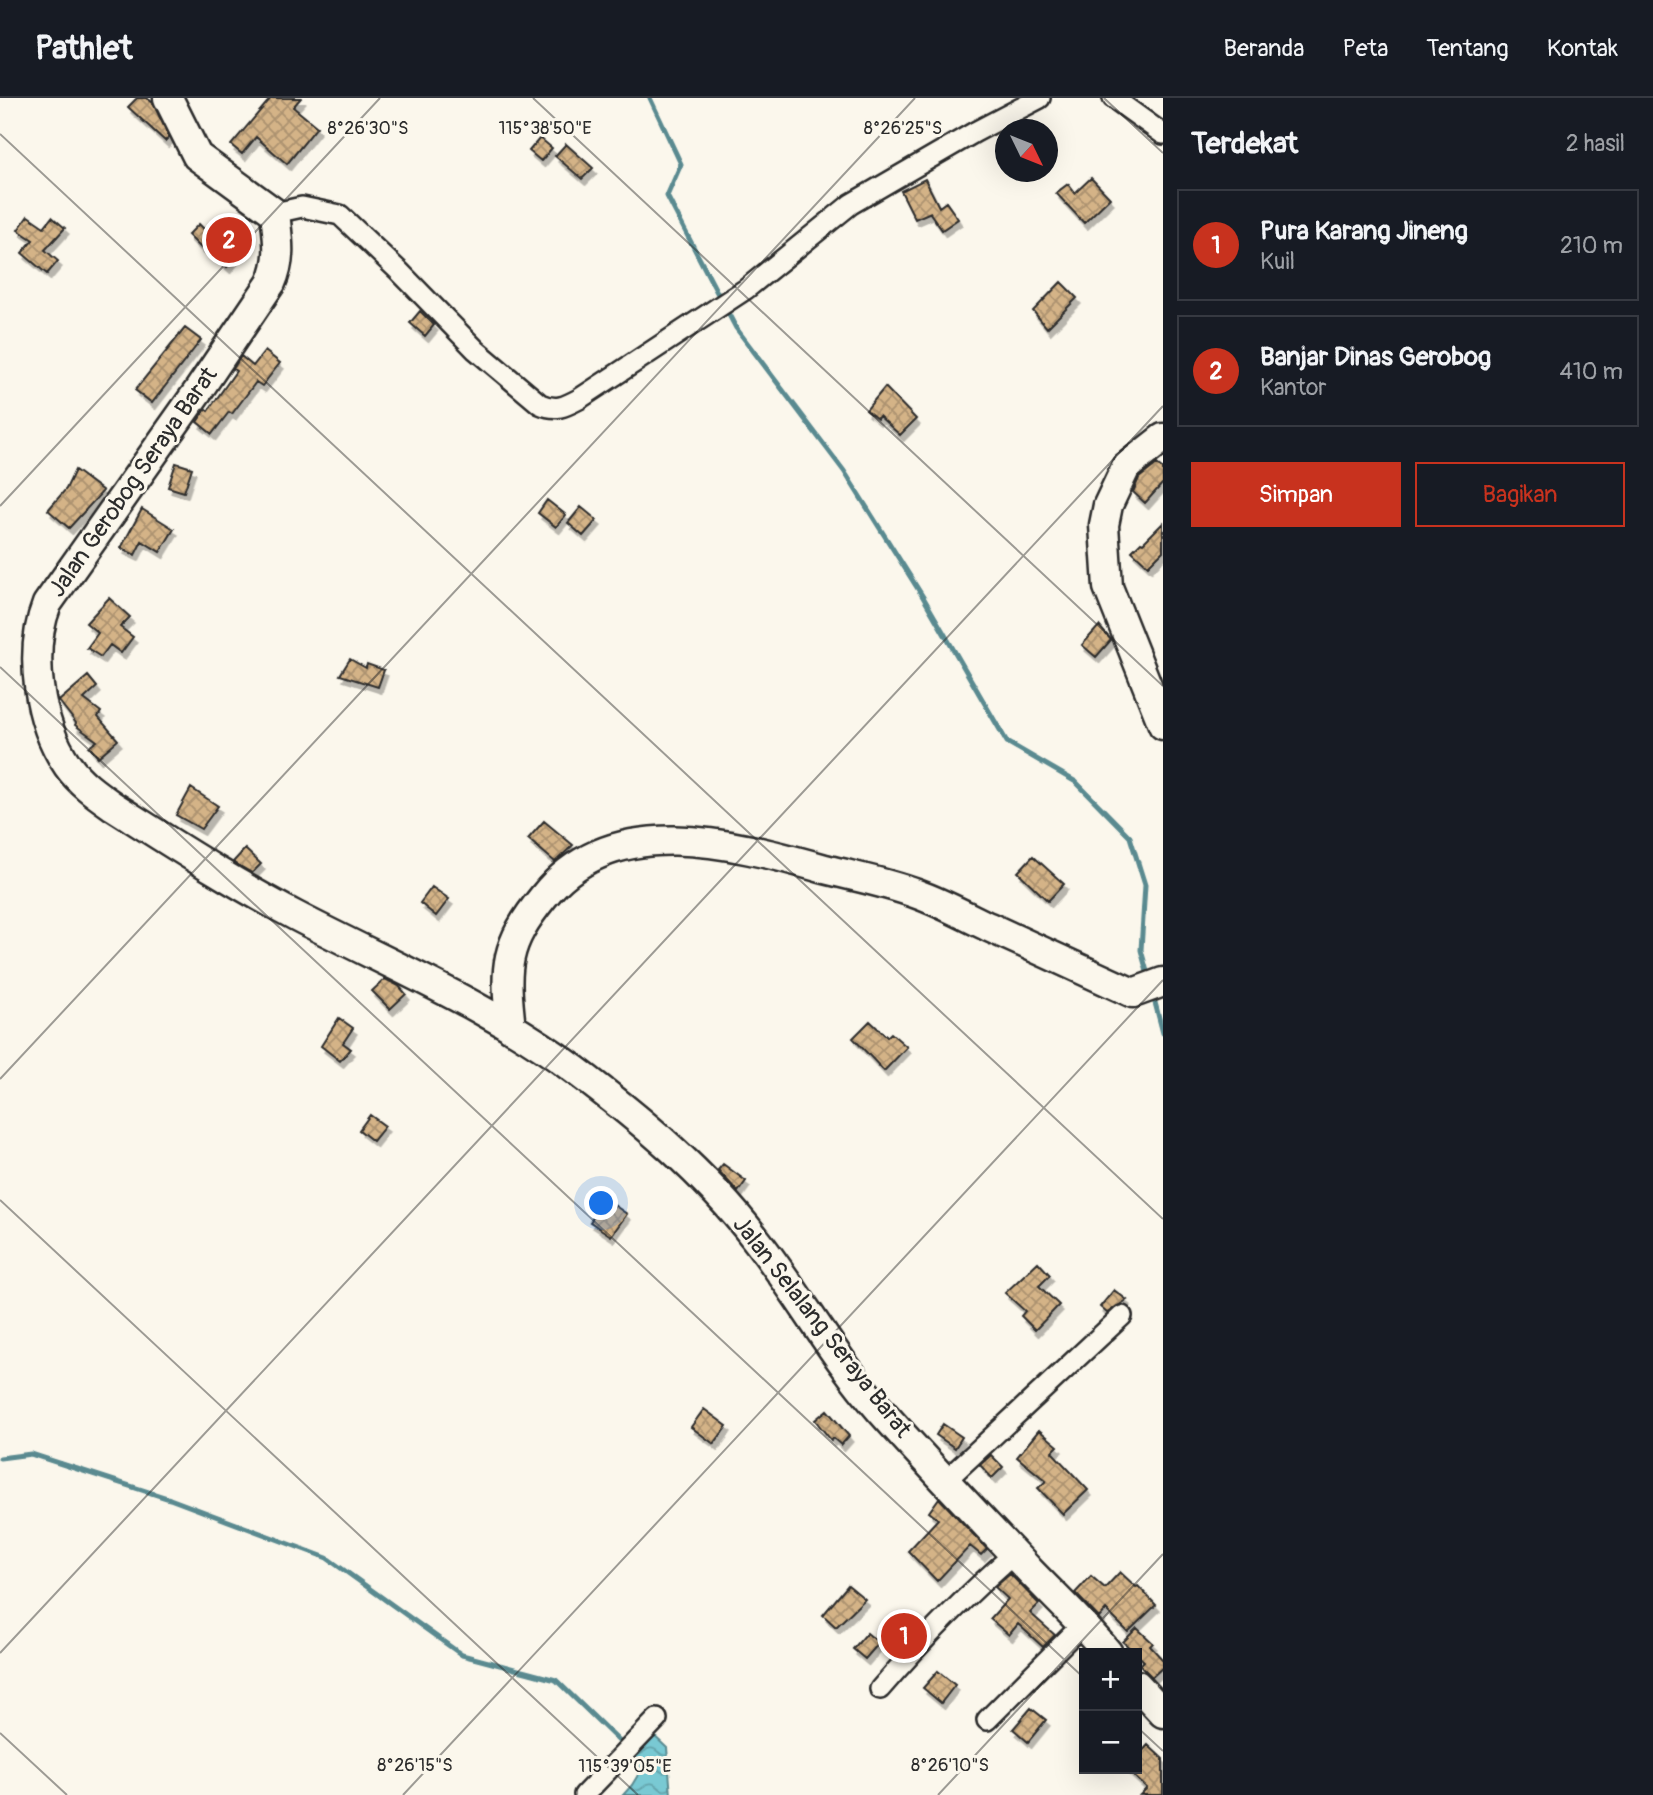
<!DOCTYPE html>
<html lang="id">
<head>
<meta charset="utf-8">
<style>
  :root { --surface:#171b24; --page:#242831; --text:#f1f3f6; --muted:#9ea1a6; --line:#363941; --accent:#c8321e }
  body { margin:0; font-family:Pangolin,sans-serif; background:var(--page); color:var(--text) }
  .controls { position:absolute; right:21px; bottom:21px; display:grid; overflow:hidden; border-radius:0px; box-shadow:0 7px 28px #0002 }
  .controls button { width:63px; height:63px; display:grid; place-items:center; padding:0; border:0; border-bottom:2px solid var(--line); background:var(--surface); color:var(--text); font:35px sans-serif }
  .compass { position:absolute; left:995px; top:21px; width:63px; height:63px; border-radius:50%; background:var(--surface); box-shadow:0 7px 28px #0002; rotate:133deg }
  .you { position:absolute; left:602px; top:1106px; width:24px; height:24px; margin:-18px; border:5px solid #fff; border-radius:50%; background:#1a73e8; box-shadow:0 0 0 10px #1a73e833 }
  .badge { display:grid; place-items:center; width:46px; height:46px; border-radius:50%; background:var(--accent); color:#fff; font-size:23px; font-weight:700 }
  .pin { position:absolute; translate:-50% -50%; border:4px solid #fff; box-shadow:0 2px 7px #0006 }
  .list { margin:0; padding:0; list-style:none }
  h2 { display:flex; justify-content:space-between; align-items:center; height:91px; margin:0; padding:0 28px; font-size:30px }
  h2 small { font-size:23px; font-weight:400; color:var(--muted) }
  .list li { display:grid; grid-template-columns:46px 1fr auto; gap:21px; align-items:center; box-sizing:border-box; height:112px; margin:0 14px 14px; padding:0 14px; border:2px solid var(--line); border-radius:0px }
  .list b { display:block; font-size:26px; white-space:nowrap }
  .list p { margin:0; font-size:23px; white-space:nowrap; color:var(--muted) }
  .list em { font-size:23px; font-style:normal; color:var(--muted) }
  .actions { display:flex; gap:14px; padding:21px 28px }
  .actions a { flex:1; padding:16px 0; border:2px solid var(--accent); border-radius:0px; text-align:center; font-size:24px; color:var(--accent) }
  .actions .main { background:var(--accent); color:#fff }
  .map { position:relative; flex:none; width:1163px; height:1697px; overflow:hidden }
  header { display:flex; align-items:center; gap:42px; box-sizing:border-box; height:98px; padding:0 35px; background:var(--surface); border-bottom:2px solid var(--line) }
  header strong { font-size:33px }
  nav { display:flex; gap:38px; margin-inline-start:auto; font-size:24px }
  main { display:flex }
  aside { flex:1; background:var(--surface) }
  .map>svg:first-child { display:block }
  .water { fill:url(#water-waves); stroke:#5a8a90; stroke-width:2 }
  .lines { fill:none; stroke-linecap:round; stroke-linejoin:round }
  .stream { stroke:#5a8a90; stroke-width:5 }
  .building { fill:url(#building-cross-hatch); stroke:#2b2b2b; stroke-width:2; filter:url(#shadow) }
  .street-casing { stroke:#2b2b2b; stroke-width:24 }
  .secondary-casing { stroke:#2b2b2b; stroke-width:33 }
  .street { stroke:#fbf7ec; stroke-width:19 }
  .secondary { stroke:#fbf7ec; stroke-width:28 }
  .ticks { fill:none; stroke:#2b2b2b; stroke-width:2; stroke-opacity:0.45 }
  .labels { text-anchor:middle; dominant-baseline:central; stroke-width:6; stroke-linejoin:round; paint-order:stroke }
  .street-label { font-size:24px; fill:#2b2b2b; stroke:#fbf7ec }
  .ticks-label { font-size:18px; text-anchor:middle; fill:#2b2b2b; stroke:#fbf7ec; stroke-width:6; stroke-linejoin:round; paint-order:stroke }
</style>
</head>
<body>
<header>
<strong>Pathlet</strong>
<nav><a>Beranda</a><a>Peta</a><a>Tentang</a><a>Kontak</a></nav>
</header>
<main>
<div class="map">
<svg width="1163" height="1697" viewBox="0 0 1163 1697">
  <defs>
    <pattern id="water-waves" width="16" height="10" patternUnits="userSpaceOnUse" patternTransform="scale(1.75)"><rect width="16" height="10" fill="#79c9d3"/><path d="M0 5q4-4 8 0t8 0" fill="none" stroke="#63a3ab"/></pattern>
    <pattern id="building-cross-hatch" width="8" height="8" patternUnits="userSpaceOnUse" patternTransform="scale(1.75)"><rect width="8" height="8" fill="#d4b387"/><path d="M0 0l8 8M0 8l8-8" fill="none" stroke="#ac926f"/></pattern>
    <filter id="shadow"><feDropShadow dx="3.5" dy="6" stdDeviation="0" flood-color="#0004"/></filter>
  </defs>
  <rect width="100%" height="100%" fill="#fbf7ec"/>
  <filter id="ink" filterUnits="userSpaceOnUse"><feTurbulence type="fractalNoise" baseFrequency=".0143" numOctaves="2"/><feDisplacementMap in="SourceGraphic" scale="14" xChannelSelector="R" yChannelSelector="G"/><feConvolveMatrix kernelMatrix="1 2 1 2 8 2 1 2 1" color-interpolation-filters="sRGB"/></filter>
  <g filter="url(#ink)">
    <path class="water" d="M649,1633l18,17 4,47h-48l9,-10 9,-15 -9,-23z"/>
    <g class="lines">
      <path class="stream" d="M650,0l31,66 -14,32 54,104
        M726,211l10,19 108,143 79,126 84,145 69,40 54,55 15,48 -4,65 8,29
        M1153,897l10,38
        M0,1360l31,-4 139,45 157,59 135,97 94,25 68,66"/>
    </g>
    <path class="building" d="M137,0h10l6,5 16,34 -4,4 -37,-34z
      M271,0h30l-8,9 24,20 -30,37 -31,-27 -14,17 -11,-9z
      M540,40l12,10 -11,13 -12,-10z
      M566,46l27,24 -11,11 -27,-23z
      M1091,80l19,20 -26,25 -28,-30 12,-9 7,9z
      M925,81l14,28 7,-5 12,17 -16,11 -12,-17 1,-1 -16,7 -14,-28z
      M28,118l16,11 8,-10 13,11 -20,22 13,11 -11,13 -25,-21 11,-13 -15,-10z
      M199,126l16,16 12,-13 19,16 -19,24 -24,-21 -2,2 -13,-13z
      M1061,184l16,16 -30,30 -14,-17z
      M420,213l14,14 -9,11 -15,-13z
      M185,230l16,12 -49,63 -17,-13z
      M265,253l15,12 -18,23 -6,-4 -24,32 -3,-2 -17,22 -15,-12 9,-13 2,2 28,-40 -3,-2 8,-13 12,10z
      M885,289l31,32 -16,16 -21,-19 -2,3 -11,-9z
      M176,365l16,5 -8,24 -16,-5z
      M1157,366l6,5v14l-18,20 -12,-11 6,-14z
      M75,372l28,21 -34,37 -21,-18 18,-21z
      M547,402l19,15 -10,12 -18,-14z
      M581,409l16,13 -14,16 -15,-13z
      M142,411l32,20 -14,23 -18,-11 -7,14 -14,-7z
      M1163,425v28l-15,15 -16,-15 9,-9 2,1z
      M109,500l21,19 -10,10 13,10 -12,16 -11,-8 -9,12 -14,-9 11,-15 -12,-10z
      M1099,528l12,14 -15,17 -14,-12z
      M350,561l16,9 1,-4 17,6 -6,17 -38,-12z
      M88,578l9,11 -13,12 17,13 -3,5 20,23 -20,17 -9,-10 8,-6 -22,-16 1,-2 -17,-22z
      M191,690l27,18 -17,23 -25,-14z
      M544,723l29,24 -18,17 -27,-23z
      M245,751l16,15 -9,9 -19,-11z
      M1033,758l31,28 -16,17 -30,-29z
      M432,789l17,12 -13,17 -16,-13z
      M385,881l14,7 7,8 -16,15 -18,-18z
      M339,920l14,10 -10,15 8,6 -11,12 -19,-15z
      M870,923l17,16 4,-4 16,14 -23,24 -31,-33z
      M370,1017l15,11 -12,15 -14,-11z
      M723,1066l23,17 -8,11 -20,-22z
      M605,1101l22,15 -16,22 -21,-14z
      M1038,1164l12,13 -11,11 20,19 -24,25 -14,-14 4,-5 -20,-18z
      M1114,1192l13,10 -20,13 -7,-6z
      M704,1311l23,17 -13,18 -23,-17z
      M827,1312l22,26 -8,9 -8,-7 -2,2 -16,-20z
      M943,1326l19,13 -7,11 -19,-13z
      M1039,1332l19,16 -6,6 36,38 -25,24 -25,-26 8,-7 -29,-24z
      M991,1357l12,12 -11,11 -12,-13z
      M939,1400l48,51 -6,6 -11,-9 -33,35 -29,-30 30,-32 -9,-7z
      M1120,1474l16,15 2,-1 18,19 -28,27 -22,-22 -7,8 -24,-25 16,-17 14,12z
      M1010,1476l29,30 -9,9 25,22 -12,12 -25,-23 -9,11 -19,-16 18,-20 -13,-12z
      M848,1487l17,14 -29,28 -13,-12z
      M1137,1530l16,15 -3,3 13,14v7l-11,10 -12,-12 4,-4 -21,-19z
      M867,1535l12,10 -14,16 -12,-10z
      M938,1573l17,14 -14,18 -18,-15z
      M1031,1610l15,12 -18,22 -15,-13z
      M1148,1647l15,14v36h-23l7,-7 -21,-19h11v-12z"/>
    <g class="lines">
      <defs>
        <path id="street" d="M1113,0l50,36
          M275,115l27,-6 38,8 59,56 77,79 64,54c16,7 24,3 39,-5l167,-110 105,-85 124,-72 65,-34
          M946,1382l176,-164
          M880,1591c44,-51 84,-92 135,-136
          M987,1622l96,-96
          M584,1697l73,-76"/>
        <path id="secondary" d="M168,0l29,58 78,57c3,27 7,45 -4,70l-73,108 -151,213c-19,48 -9,119 21,162 12,17 28,28 45,40 60,38 120,77 183,110 94,49 194,90 279,154 65,49 130,103 180,168 44,56 78,119 125,172 49,55 100,108 150,161 26,27 54,53 78,82
          M1163,340l-37,29 -18,38 -4,20 4,62 55,138
          M511,930c-7,-61 -7,-83 33,-132 69,-87 191,-52 281,-27 31,8 63,14 92,25 25,9 49,22 72,33 48,22 96,44 144,66l30,-11
          M1137,1587l26,28"/>
      </defs>
      <use href="#street" class="street-casing"/>
      <use href="#secondary" class="secondary-casing"/>
      <use href="#street" class="street"/>
      <use href="#secondary" class="secondary"/>
    </g>
  </g>
  <path class="ticks" d="M533,0l630,588M1104,0l59,55M0,36l1163,1085M0,408l380,-408M0,569l1084,1011M0,981l915,-981M0,1102l638,595M0,1555l1163,-1247M1137,1629l26,24M0,1635l67,62M403,1697l760,-815M938,1697l225,-241"/>
  <g class="labels">
    <g class="street-label">
      <text transform="translate(133 384) rotate(-55)">Jalan Gerobog Seraya Barat</text>
      <text transform="translate(822 1229) rotate(52)">Jalan Selalang Seraya Barat</text>
    </g>
  </g>
  <g class="ticks-label">
    <text x="545" y="36">115°38'50"E</text>
    <text x="368" y="36">8°26'30"S</text>
    <text x="903" y="36">8°26'25"S</text>
    <text x="415" y="1673">8°26'15"S</text>
    <text x="950" y="1673">8°26'10"S</text>
    <text x="625" y="1674">115°39'05"E</text>
  </g>
</svg>
<div class="controls">
<button>+</button>
<button>−</button>
</div>
<svg class="compass" viewBox="-18 -18 36 36"><path d="M0-13l5 13h-10z" fill="#e53935"/><path d="M0 13l5-13h-10z" fill="#9ea1a6"/></svg>
<div class="you"></div>
<div class="pin badge" style="left:904px;top:1538px">1</div>
<div class="pin badge" style="left:229px;top:142px">2</div>
</div>
<aside>
<h2>Terdekat<small>2 hasil</small></h2>
<ul class="list">
<li><span class="badge">1</span><div><b>Pura Karang Jineng</b><p>Kuil</p></div><em>210 m</em></li>
<li><span class="badge">2</span><div><b>Banjar Dinas Gerobog</b><p>Kantor</p></div><em>410 m</em></li>
</ul>
<div class="actions"><a class="main">Simpan</a><a>Bagikan</a></div>
</aside>
</main>
</body>
</html>
